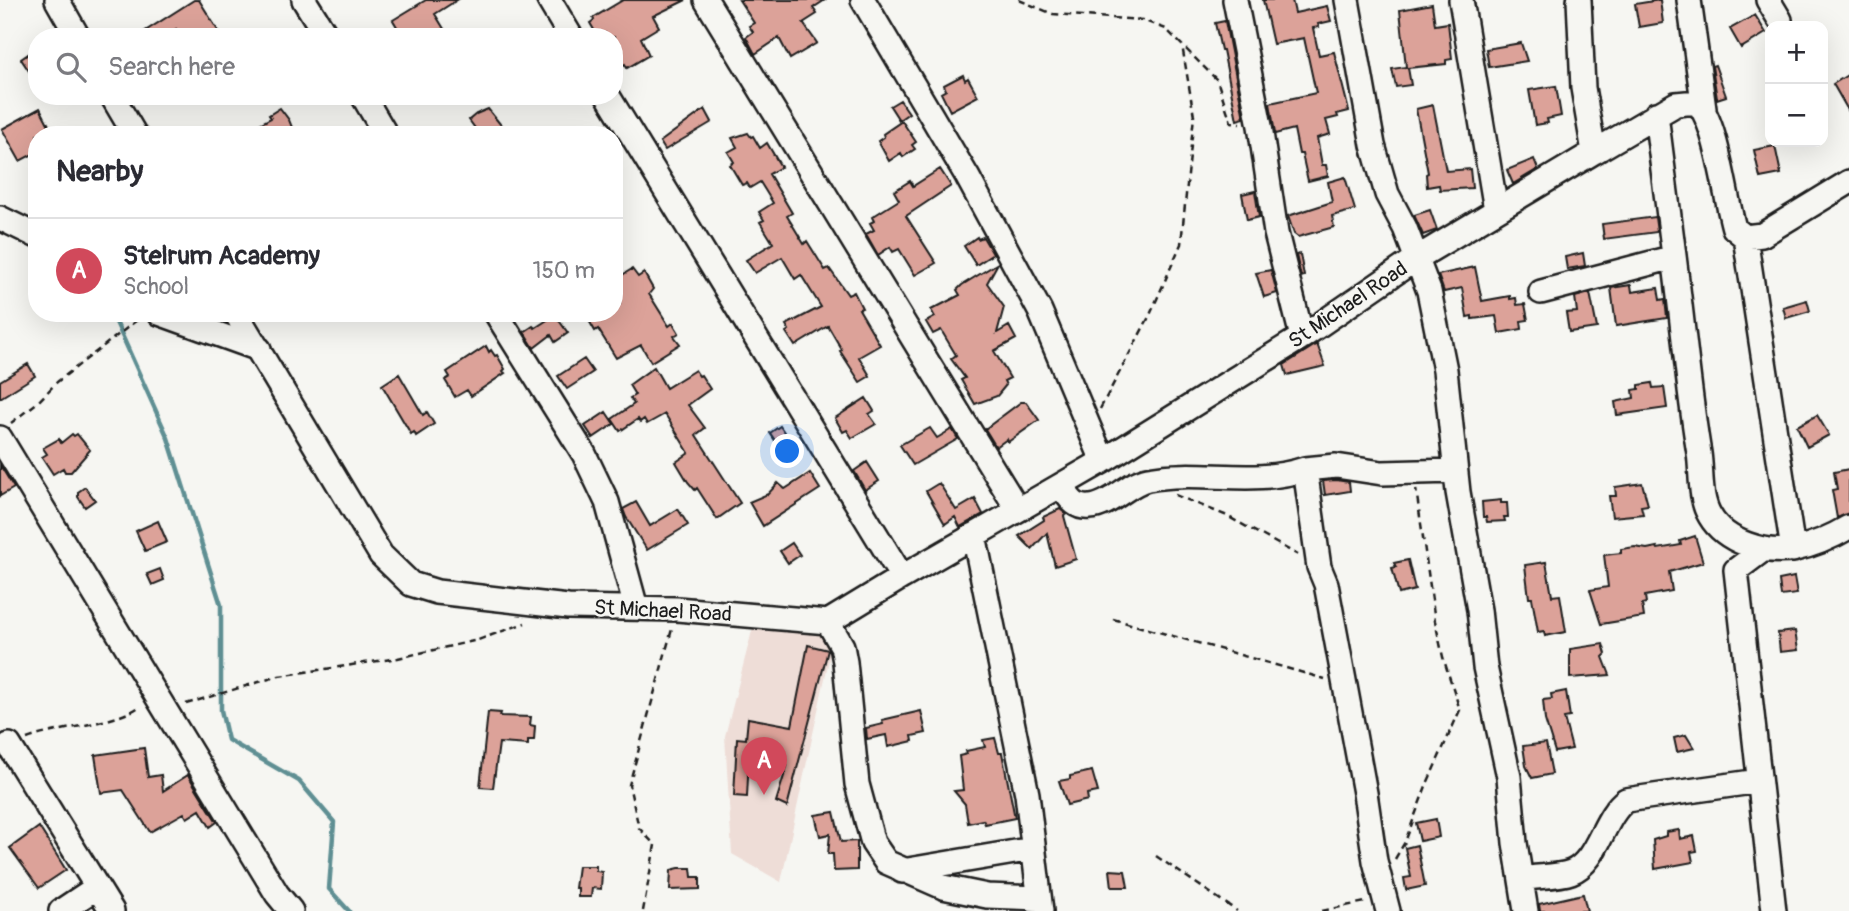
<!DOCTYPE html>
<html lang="en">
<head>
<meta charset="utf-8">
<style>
  :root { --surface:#fff; --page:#f7f7f7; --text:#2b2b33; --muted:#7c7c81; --line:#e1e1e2; --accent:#d1495b }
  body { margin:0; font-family:Pangolin,sans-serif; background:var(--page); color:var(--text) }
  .controls { position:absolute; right:21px; top:21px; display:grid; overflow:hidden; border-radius:14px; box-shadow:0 7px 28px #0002 }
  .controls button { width:63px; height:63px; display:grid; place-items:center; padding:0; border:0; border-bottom:2px solid var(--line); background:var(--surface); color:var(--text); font:35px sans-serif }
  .you { position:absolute; left:788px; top:452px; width:24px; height:24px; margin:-18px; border:5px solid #fff; border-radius:50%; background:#1a73e8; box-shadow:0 0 0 10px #1a73e833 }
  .badge { display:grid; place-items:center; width:46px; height:46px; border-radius:50%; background:var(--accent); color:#fff; font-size:23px; font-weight:700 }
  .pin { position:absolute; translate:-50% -58px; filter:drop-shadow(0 2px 4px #0008) }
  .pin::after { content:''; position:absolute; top:37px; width:24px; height:21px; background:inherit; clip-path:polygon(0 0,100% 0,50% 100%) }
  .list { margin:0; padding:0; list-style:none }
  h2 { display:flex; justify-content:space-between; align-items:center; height:91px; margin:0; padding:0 28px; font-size:30px }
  h2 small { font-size:23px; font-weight:400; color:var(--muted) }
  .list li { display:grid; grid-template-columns:46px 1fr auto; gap:21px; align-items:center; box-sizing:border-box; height:105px; padding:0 28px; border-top:2px solid var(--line) }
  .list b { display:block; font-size:26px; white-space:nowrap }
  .list p { margin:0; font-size:23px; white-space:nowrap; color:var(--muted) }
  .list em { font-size:23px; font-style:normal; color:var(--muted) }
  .icon { flex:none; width:38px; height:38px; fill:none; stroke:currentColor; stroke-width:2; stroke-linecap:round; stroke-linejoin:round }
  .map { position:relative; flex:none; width:1849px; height:911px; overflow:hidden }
  .search { position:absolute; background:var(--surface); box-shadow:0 7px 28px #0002; left:28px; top:28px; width:595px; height:77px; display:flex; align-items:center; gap:18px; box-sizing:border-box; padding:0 24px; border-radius:28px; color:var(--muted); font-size:26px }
  .panel { position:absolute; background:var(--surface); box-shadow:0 7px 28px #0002; left:28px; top:126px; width:595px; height:196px; border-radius:28px }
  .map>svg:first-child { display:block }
  .built { fill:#eeddd7 }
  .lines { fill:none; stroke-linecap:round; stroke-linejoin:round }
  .stream { stroke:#5e8f93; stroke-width:4.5 }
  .building { fill:#dca299; stroke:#1c1c1c; stroke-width:2 }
  .minor-casing { stroke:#1c1c1c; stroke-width:28 }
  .path { stroke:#1c1c1c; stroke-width:2.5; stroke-dasharray:7 5; stroke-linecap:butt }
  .minor { stroke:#f6f6f2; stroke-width:23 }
  .labels { text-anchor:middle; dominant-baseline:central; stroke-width:5; stroke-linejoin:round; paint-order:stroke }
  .street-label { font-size:21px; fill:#1c1c1c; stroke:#f6f6f2 }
</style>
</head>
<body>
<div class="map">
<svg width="1849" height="911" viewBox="0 0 1849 911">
  <rect width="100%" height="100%" fill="#f6f6f2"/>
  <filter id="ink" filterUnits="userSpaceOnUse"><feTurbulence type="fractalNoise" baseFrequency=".0143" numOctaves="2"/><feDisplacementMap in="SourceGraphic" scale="14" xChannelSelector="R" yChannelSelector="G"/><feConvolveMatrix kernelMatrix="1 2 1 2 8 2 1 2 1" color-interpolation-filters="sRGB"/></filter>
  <g filter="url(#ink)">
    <path class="built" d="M753,627l78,6 2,8 -52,241 -49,-28 -7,-118z"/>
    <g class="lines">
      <path class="stream" d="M112,313l56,125 53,167v105l7,30 71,41 35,41 -5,67 20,22"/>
    </g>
    <path class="building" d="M194,0h5l23,37h-41l-5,-8 -11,8h-29z
      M426,0h31l-22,14 14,23h-46l-10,-17z
      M623,0h63l-33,16 6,11 -18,11 8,17 -22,13 -2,-4 -4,2 -7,-10v-19h-7l-2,-4 -8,2 -7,-12 4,-3 -1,-2z
      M739,0h86l-12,8 4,6 -14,9 14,20 -27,16 -11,-21 -24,16 -9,-17 7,-5 -4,-6 5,-3z
      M1263,0h29l3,13 32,-7 4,15 -13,3 1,3 -6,1 6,27 15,-3 15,59 -12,3 1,3 -12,3 4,14 -13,4 5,27h4l2,11 -20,5 -6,-27h-3l-5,-25 -19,5 -5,-31 46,-10 -12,-55 -31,6z
      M1660,0l3,23 -24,4 -4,-23z
      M1432,4l3,21 13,-2 4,36 -6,1v4l-38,4 3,17 -15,2 -4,-18 14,-2 -6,-57z
      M1755,15l11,18 -25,15 -11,-19z
      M1225,21l19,97 -7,2 -14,-70h-2l-6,-27z
      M1521,43l6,18 -38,6 -3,-18z
      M37,48v35l-16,-24z
      M1715,65l11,31 -9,3 -5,-33z
      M1849,74v38l-16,-28z
      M963,75l2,5 3,-2 10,18 -28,15 -9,-18 5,-3 -2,-5z
      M1556,86l5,30 -14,3 1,4 -13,2 -6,-35z
      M900,100l9,13 -10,7 -9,-14z
      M1433,105l13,66 24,-2 2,19 -32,2 -1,-5 -12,2 -1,-13 2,-1 -12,-64z
      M40,108l14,27h-17v17l-17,9 -18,-32z
      M280,108l9,12 6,15h-31l-6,-10 13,-7 -2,-3z
      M488,109l21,26h-29l-11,-15 7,-6z
      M705,109l7,13 -47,28 -5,-8z
      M902,121l14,21 -4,3 3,4 -12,8 -2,-4 -12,8 -11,-20 6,-4 -1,-3z
      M748,133l3,4 2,-1 7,12 7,-5 14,24 -12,7 23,39 -5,3 17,28 3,-3 18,29 4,-2 19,27 6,-3 8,16 -3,1 21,36 -21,12 11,19 -10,6 -20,-31 2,-1 -14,-24 -33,20 -9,-14 3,-2 -3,-5 35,-18 -20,-32 -6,4 -13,-22 -27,16 -9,-13 27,-17 -13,-21 4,-2 -5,-8 14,-9 -13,-21 -10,6 -3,-5 -5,2 -12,-20 4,-3 -6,-10 9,-5 -5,-9z
      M1775,146l6,28 -21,4 -6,-28z
      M1534,159l4,10 -25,15 -6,-14z
      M940,169l11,17 -45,30 30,47 -21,12 -16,-26 -6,3 -3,-5 -12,8 -12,-21 8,-4 -4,-7 4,-2 -2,-4 27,-17 -5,-9 16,-10 3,5z
      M1345,177l10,33 -23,6 2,11 -36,10 -4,-3 -6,-18 44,-14 -4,-20z
      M1255,191l4,26 -12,3 -5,-26z
      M1430,210l7,20 -14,5 -9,-20z
      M1655,217l2,15 -53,7 -2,-15z
      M977,237l1,2 5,-2 10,17 -17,11 -12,-19z
      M1583,253l2,13 -18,3 -2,-12z
      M1300,254l4,22 -3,1 -5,-22z
      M998,263l-11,20 17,24 -7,26 12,-7 7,13 -22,12 16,27 -6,3 2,4 -9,11 -22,8 -14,-24 4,-2 -14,-19 5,-4 -15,-25 -8,4 -7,-12 9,-5 -4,-7 29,-15 -3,-5 5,-5z
      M1475,267l7,34 28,-5v3l6,-1 1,7 8,-1 3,16 -7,1 1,8 -23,4 -3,-17 -24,3v-3l-5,1 -5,-29 -18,4 -6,-17z
      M632,269l6,8 6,-4 9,16 -4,5 20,32 4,-3 6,10 -5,3 6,8 -29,18 -10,-17 -25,13 -18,-29 -3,2 -8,-14 7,-4h20v-5l6,-4 -6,-9v-15z
      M1271,270l6,23 -13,4 -8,-24z
      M1631,285l1,7 26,-4 2,12 5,-1 2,19 -51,8 -5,-38z
      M1590,293l7,35 -28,4 -3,-19 11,-1 -2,-15z
      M1807,300l3,11 -24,7 -3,-11z
      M555,315l13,18 -13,9 -4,-7 -17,13 -10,-16 9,-6 2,2z
      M1317,344l8,22 -38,9 -3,-10z
      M486,346l3,6 2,-2 4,6 2,-1 8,14 -2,2 2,2 -34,23 -4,-6 -12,7 -10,-17 5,-3 -3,-5z
      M584,359l9,13 -26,17 -9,-13z
      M28,364l7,12 -35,22v-17z
      M654,367l12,21 29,-18 4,6 2,-1 9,14 -22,16 17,23 -9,7 44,68 -23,16 -20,-31 -2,2 -7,-8 -12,-20 13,-9 -24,-39 -18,10 -3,-5 -4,3 -2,-3 -18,12 -8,-12 22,-15 -4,-6 5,-3 -6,-10z
      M399,374l24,41 4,-3 7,12 -18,12 -2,-4 -3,2 -29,-49z
      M1652,383l1,5 11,-1 3,21 -50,7 -2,-13 19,-4 -1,-8 6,-1v-4z
      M866,398l8,13 -5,3 7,10 -24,14 -5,-8 -4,2 -8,-14z
      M1021,402h5l13,18 -31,22 -1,-3 -11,8 -11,-18z
      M606,412l8,12 -21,14 -8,-12z
      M1817,415l12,20 -22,12 -10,-21z
      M780,426l10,15 -10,7 -10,-15z
      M930,428l7,10 15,-9 6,10 -45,26 -13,-20z
      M72,434l2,2 3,-2 13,16 -19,22h-6l-2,-4 -10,6 -11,-17 5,-3 -4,-6 16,-9 2,4z
      M867,462l12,19 -14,9 -11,-19z
      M0,465l14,23 -14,8z
      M1849,469v44l-12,5 -5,-28 5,-1 -3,-17z
      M810,473l10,16 -57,37 -14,-24 19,-8 10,-11 7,6z
      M1336,480l13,2 1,9 -25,4 -2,-14z
      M939,483l17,27 19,-11 8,15 -23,13 -5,-10 -10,7 -19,-33z
      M1642,483l6,22 -7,1 2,8 -31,3 -3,-21h7l-1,-9z
      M85,487l10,13 -10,7 -7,-10v-5z
      M1501,500v3h6l1,14h-4l1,4 -18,1 -1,-5h-3l-1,-15z
      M636,502l14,24 28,-17 10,16 -41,25 -21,-33 -3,-8z
      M1060,509l6,5 -2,2 12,43 -21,7 -8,-33 -15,16 -13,-13 25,-16 -1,-3z
      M158,521l9,21 -22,9 -9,-20z
      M1695,536l8,26 -34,10 3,19 -27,5 1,7 -4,1 2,13 -43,7 -11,-34 18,-3 -4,-32 17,-2v-4l14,-2 12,2 10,-2 1,2 23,-4 -1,-4z
      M792,543l8,12 -12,8 -8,-12z
      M1408,560l7,30 -16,4 -7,-26 4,-1 -2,-4z
      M1546,562l6,34 8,-1 6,37 -21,4 -1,-5 -6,1 -6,-34h-3l-4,-33z
      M160,569l4,11 -12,5 -5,-11z
      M1794,577l3,17 -16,2 -2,-16z
      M1795,631l3,19 -18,2 -2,-19z
      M1603,644l3,10 -3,3 7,18 -40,3v-29z
      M808,645l20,5 -41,157 -11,-5 11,-36 -38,-9 -2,40 -13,-1 3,-58 9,1 2,-21 44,8z
      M1566,691l4,26 -6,1 8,31 -17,3 -10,-32 -2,-20 9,-1 -1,-5z
      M921,711l5,22 -14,3 1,5 -25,6 -2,-12 -19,4 -1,-11 17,-4 -1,-4z
      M488,712l13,1 -1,3 31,1 -1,8 5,1 -1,14h-6v5l-29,-2 -6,45 -13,-1z
      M1686,735l8,13 -17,4 -3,-14z
      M995,738l4,15h3l13,65 -30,6 -2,-4 -15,3 -3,-19 -11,-13 9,-1 -4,-34 8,-2 -1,-3 19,-4 -2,-7z
      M1546,743l6,31 -20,4 -6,-12 -3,-20z
      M144,748l4,29 13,-2 2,16 25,-16 29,47 -7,5 -10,-17 -13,8 -3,-5 -34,19 -27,-42 -22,3 -6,-38z
      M1092,771l6,21 -11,2 1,6 -21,5 -8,-24 11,-2v-3z
      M834,812l7,30 16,-1v29l-23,1 -1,-17h-5l2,-20 -10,2 -5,-21z
      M1436,819l3,18 -19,4 -4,-18z
      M39,827l27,43 -27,18 -29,-40z
      M1679,830l1,9 14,-3 3,15 -6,1 2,10 -38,7 -2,-29 13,-4v-4z
      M1417,845l8,41 -19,4 -2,-12 7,-1 -6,-29z
      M578,866h18v5l6,1 -1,17 -9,-1 -1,9h-13v-9h-3z
      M679,868h12l1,9h8v12l-30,1 1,-20z
      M1110,870l15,1 3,16h-16z
      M1583,894l4,17h-47l-1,-7z"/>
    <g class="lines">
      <defs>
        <path id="minor" d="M57,0l21,37
          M304,0l23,37
          M549,0l22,37
          M706,0l312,510
          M1235,0l25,126 16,107 26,104
          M1347,0l26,145 14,49 18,34 24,63 16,79 13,122 21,118 6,57 24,110 6,66 11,68
          M1461,0l35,210
          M1689,0l15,109
          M1768,0l12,20
          M112,96l23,39
          M363,96l23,39
          M608,96l294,481
          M1656,114c9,73 19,145 27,217 5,41 9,82 16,122 3,20 0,45 11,63 15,26 56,39 85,33 19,-4 37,-12 54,-22
          M1594,152l82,-48 21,-2c20,21 28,95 37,126l11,9 17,-2 87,-53
          M0,218l37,18
          M1745,237l48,313
          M1541,292l133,-35
          M159,313l100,36
          M236,313l145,242 30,29 26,8 131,15 109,2 151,13 74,-45 201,-116 -63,-150 -73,-135 -104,-176
          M496,313l88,141 23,48 29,106
          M0,438l277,456 14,17
          M1103,461l199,-124 115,-79 177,-106 -11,-64 -4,-88
          M1305,469l31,-3 46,7 73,-2
          M1061,486c8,11 13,23 29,21 20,-1 38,-24 58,-28 52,-10 106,7 157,-10l14,98 7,17 39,209 10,68 13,50
          M974,535l53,259 14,117
          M1764,549l-28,21 38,341
          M828,622l14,24 3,16 12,122 16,59 13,19 57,25 44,9 51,2
          M9,745l103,166
          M902,871l131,-22
          M1522,879c15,-3 35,-2 49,-7 27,-10 32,-56 55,-72l133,-19
          M61,911l36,-24"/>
      </defs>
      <use href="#minor" class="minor-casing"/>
      <path class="path" d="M1019,0l34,14 89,6 24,9 51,51 14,42 9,1
        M1100,409l50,-94 31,-71 13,-128 -12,-71
        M11,423l27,-21 19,-20 84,-65
        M1175,495l50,20 73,40
        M1113,619l212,60
        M186,704l93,-28 119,-18 80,-18 47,-17
        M27,739c28,-11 95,-16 114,-34
        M1156,856l81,55
        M1395,859l10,-17 21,-56 34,-76 -17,-53 -8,-36 -19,-132
        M643,911l12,-66 -16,-17 -10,-43 43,-156
        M1322,911l43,-9"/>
      <use href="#minor" class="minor"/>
    </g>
  </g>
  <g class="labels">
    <g class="street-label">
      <text transform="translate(1348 305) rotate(-34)">St Michael Road</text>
      <text transform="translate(663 611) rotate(3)">St Michael Road</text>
    </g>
  </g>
</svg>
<div class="controls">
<button>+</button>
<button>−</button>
</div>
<div class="you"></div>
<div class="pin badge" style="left:764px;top:795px">A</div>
<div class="search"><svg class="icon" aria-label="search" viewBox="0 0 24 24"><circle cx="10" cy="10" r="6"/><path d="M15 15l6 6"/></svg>Search here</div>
<section class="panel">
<h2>Nearby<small></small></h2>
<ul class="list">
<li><span class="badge">A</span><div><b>Stelrum Academy</b><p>School</p></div><em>150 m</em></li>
</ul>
</section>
</div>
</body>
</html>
